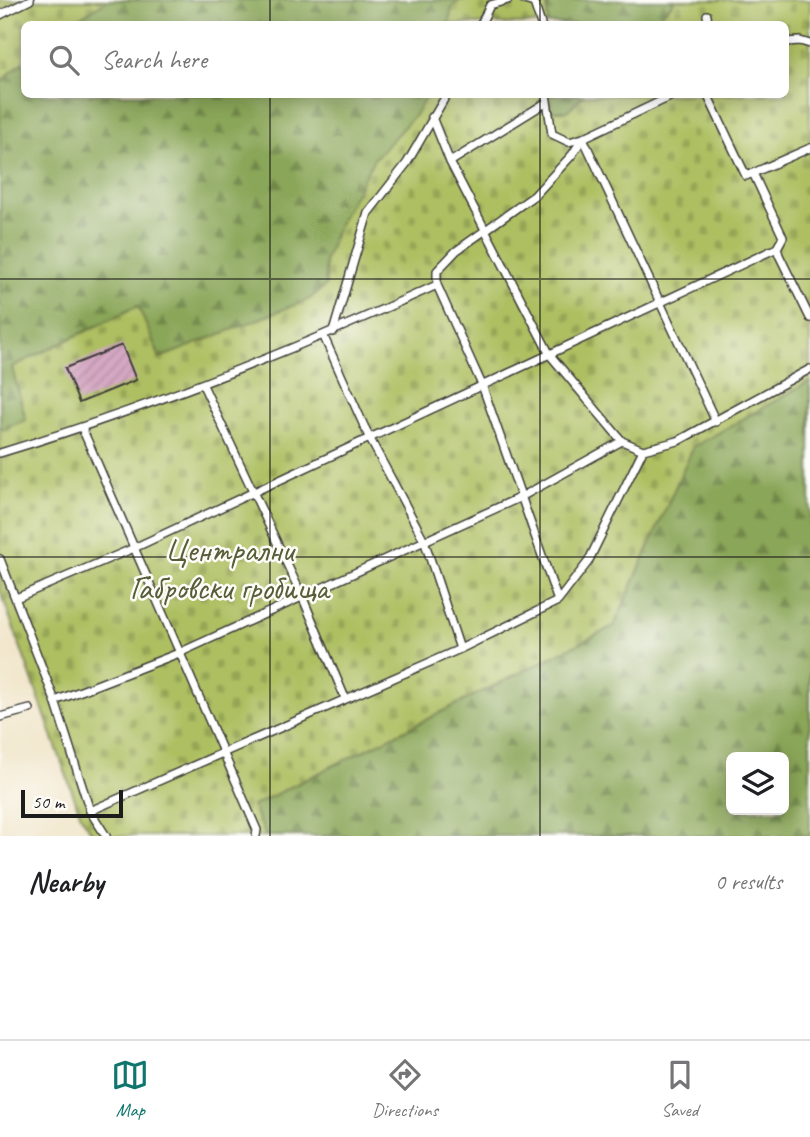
<!DOCTYPE html>
<html lang="en">
<head>
<meta charset="utf-8">
<style>
  :root { --surface:#fff; --page:#f2f2f2; --text:#202124; --muted:#757577; --line:#e0e0e0; --accent:#0f766e }
  body { margin:0; font-family:Caveat,sans-serif; background:var(--page); color:var(--text) }
  .controls { position:absolute; right:21px; bottom:21px; display:grid; overflow:hidden; border-radius:10px; box-shadow:0 4px 18px #0003 }
  .controls button { width:63px; height:63px; display:grid; place-items:center; padding:0; border:0; border-bottom:2px solid var(--line); background:var(--surface); color:var(--text); font:35px sans-serif }
  .scale { position:absolute; left:21px; bottom:18px; width:102px; box-sizing:border-box; padding-left:7px; border:4px solid #1c1c1c; border-top:0; font-size:19px; line-height:24px; white-space:nowrap; color:#1c1c1c; -webkit-text-stroke:5px #fdfcf7; paint-order:stroke }
  .list { margin:0; padding:0; list-style:none }
  h2 { display:flex; justify-content:space-between; align-items:center; height:91px; margin:0; padding:0 28px; font-size:30px }
  h2 small { font-size:23px; font-weight:400; color:var(--muted) }
  .icon { flex:none; width:38px; height:38px; fill:none; stroke:currentColor; stroke-width:2; stroke-linecap:round; stroke-linejoin:round }
  .map { position:relative; flex:none; width:810px; height:836px; overflow:hidden }
  .search { position:absolute; background:var(--surface); box-shadow:0 4px 18px #0003; left:21px; right:21px; top:21px; height:77px; display:flex; align-items:center; gap:18px; box-sizing:border-box; padding:0 24px; border-radius:10px; color:var(--muted); font-size:26px }
  .sheet { height:203px; background:var(--surface) }
  nav { display:flex; justify-content:space-around; align-items:center; box-sizing:border-box; height:98px; border-top:2px solid var(--line); background:var(--surface); font-size:19px; color:var(--muted) }
  nav a { display:grid; justify-items:center; gap:4px }
  nav .on { color:var(--accent) }
  .map>svg:first-child { display:block }
  .forest { fill:url(#forest-firs); stroke:#53613a; stroke-width:2; fill-rule:evenodd }
  .cemetery { fill:url(#cemetery-stones); stroke:#656e3f; stroke-width:2 }
  .building { fill:url(#building-hatch) }
  .lines { fill:none; stroke-linecap:round; stroke-linejoin:round }
  .service-casing { stroke:#3c3a37; stroke-width:10 }
  .service { stroke:#fff; stroke-width:7 }
  .grid { fill:none; stroke:#1c1c1c; stroke-width:2; stroke-opacity:0.55 }
  .labels { text-anchor:middle; dominant-baseline:central; stroke-width:5; stroke-linejoin:round; paint-order:stroke }
  .park-label { font-size:33px; fill:#565d38; stroke:#fdfcf7 }
</style>
</head>
<body>
<div class="map">
<svg width="810" height="836" viewBox="0 0 810 836">
  <defs>
    <pattern id="forest-firs" width="22" height="20" patternUnits="userSpaceOnUse" patternTransform="scale(1.75)"><rect width="22" height="20" fill="#8aa658"/><path d="M5 1l3.5 6h-7zM16 11l3.5 6h-7z" fill="#708648"/></pattern>
    <pattern id="cemetery-stones" width="16" height="16" patternUnits="userSpaceOnUse" patternTransform="scale(1.75)"><rect width="16" height="16" fill="#aebf62"/><path d="M2 7V4a2 2 0 0 1 4 0v3zM10 15v-3a2 2 0 0 1 4 0v3z" fill="#95a454"/></pattern>
    <pattern id="building-hatch" width="6" height="6" patternUnits="userSpaceOnUse" patternTransform="scale(1.75)"><rect width="6" height="6" fill="#d5a8c3"/><path d="M-1 1l2-2M0 6l6-6M5 7l2-2" fill="none" stroke="#b690a7"/></pattern>
  </defs>
  <rect width="100%" height="100%" fill="#fdfcf7"/>
  <filter id="ink" filterUnits="userSpaceOnUse"><feTurbulence type="fractalNoise" baseFrequency=".0143" numOctaves="2"/><feDisplacementMap in="SourceGraphic" scale="14" xChannelSelector="R" yChannelSelector="G"/><feConvolveMatrix kernelMatrix="1 2 1 2 8 2 1 2 1" color-interpolation-filters="sRGB"/></filter>
  <filter id="wash" filterUnits="userSpaceOnUse"><feTurbulence type="fractalNoise" baseFrequency=".00686" numOctaves="4" result="noise"/><feDisplacementMap in="SourceGraphic" scale="28" xChannelSelector="R" yChannelSelector="G"/><feGaussianBlur stdDeviation="1.57" result="paint"/><feColorMatrix in="noise" values="0 0 0 0 0 0 0 0 0 0 0 0 0 0 0 0 0 1.4 0 .05"/><feComposite in="paint" operator="in"/></filter>
  <g filter="url(#wash)">
    <rect width="100%" height="100%" fill="#f2e7cd"/>
    <path class="forest" d="M107,0h354l-9,6 -3,18h-379z
      M541,0h135l-24,24h-104l-1,-22z
      M24,61v33l403,1 -11,19 -42,45 -49,101 1,25 -16,14 -150,59 -23,-52 -125,61 14,53 -26,10v-348z
      M551,95h33l-17,16h-16z
      M810,381v455h-544l-14,-30 362,-180 79,-179zM731,757h53v53h-53z"/>
    <path class="cemetery" d="M0,0h107l-37,24h-46v37l-24,21z
      M461,0h80l6,2 1,22h-99l3,-18z
      M676,0h134v381l-117,66 -79,179 -362,180 14,30h-172l-13,-20 -81,-226v-160l26,-10 -14,-53 126,-61 22,52 150,-59 16,-14 -1,-25 16,-40 33,-61 42,-45 11,-19h124v16h16l17,-16 202,-1v-70h-134z"/>
    <g id="blocks">
      <path class="building" d="M122,345l14,35 -57,23 -14,-35z"/>
    </g>
  </g>
  <g filter="url(#ink)">
    <use href="#blocks" fill-opacity="0" stroke="#3c3a37" stroke-width="2"/>
    <g class="lines">
      <defs>
        <path id="service" d="M524,0l10,3 7,21
          M0,15l30,-15
          M707,15l1,9
          M481,24l9,-19 18,-5
          M786,42l14,-1 10,3
          M546,94l6,40 17,8 14,-4 133,284
          M707,94l39,82 7,-3 30,64 -6,11 2,7 31,63
          M432,117l18,45 100,193 72,86 21,9 35,-9 132,-72
          M450,162l97,-60
          M753,173l57,-25
          M437,285l45,100 76,216
          M333,332l35,-119 39,-50 40,-69
          M324,337l45,100 55,103 36,109
          M203,385l99,211 43,102
          M82,428l175,402 -1,6
          M0,453c150,-45 294,-103 437,-168v-14l19,-20 79,-56 37,-40 11,-17 93,-44
          M0,559l55,142 35,110 16,25
          M16,598l118,-50 643,-300
          M55,701l124,-48 342,-156 101,-56
          M0,717l30,-8
          M90,811l370,-162 98,-48 30,-39 55,-112"/>
      </defs>
      <use href="#service" class="service-casing"/>
      <use href="#service" class="service"/>
    </g>
  </g>
  <path class="grid" d="M270,0v24M540,0v24M270,94v742M540,94v742M0,279h810M0,557h810"/>
  <g class="labels">
    <g class="park-label">
      <text x="229" y="550">Централни<tspan x="229" dy="38">Габровски гробища</tspan></text>
    </g>
  </g>
</svg>
<div class="controls">
<button><svg class="icon" aria-label="layers" viewBox="0 0 24 24"><path d="M12 4l9 5-9 5-9-5zM3 14l9 5 9-5"/></svg></button>
</div>
<div class="scale">50 m</div>
<div class="search"><svg class="icon" aria-label="search" viewBox="0 0 24 24"><circle cx="10" cy="10" r="6"/><path d="M15 15l6 6"/></svg>Search here</div>
</div>
<section class="sheet">
<h2>Nearby<small>0 results</small></h2>
<ul class="list">
</ul>
</section>
<nav>
<a class="on"><svg class="icon" aria-label="map" viewBox="0 0 24 24"><path d="M3 6l6-2 6 2 6-2v14l-6 2-6-2-6 2zM9 4v14M15 6v14"/></svg>Map</a>
<a><svg class="icon" aria-label="directions" viewBox="0 0 24 24"><path d="M12 3l9 9-9 9-9-9zM9 14v-3h6M13 9l2 2-2 2"/></svg>Directions</a>
<a><svg class="icon" aria-label="saved" viewBox="0 0 24 24"><path d="M7 4h10v16l-5-4-5 4z"/></svg>Saved</a>
</nav>
</body>
</html>
